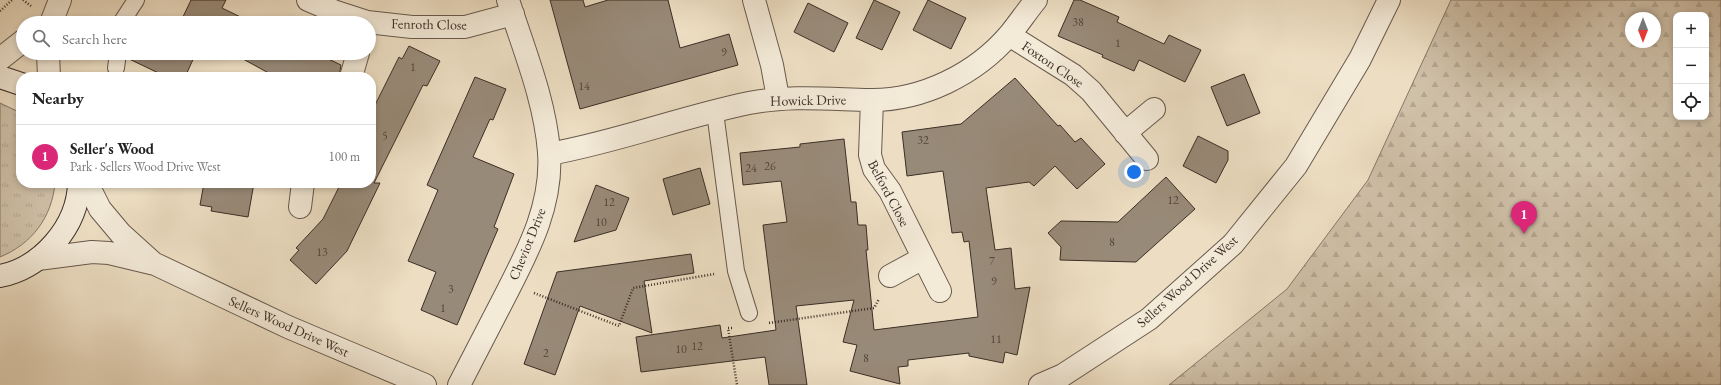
<!DOCTYPE html>
<html lang="en">
<head>
<meta charset="utf-8">
<style>
  :root { --surface:#fff; --page:#f6f6f6; --text:#222; --muted:#767676; --line:#e0e0e0; --accent:#db2777 }
  body { margin:0; font-family:"EB Garamond",serif; background:var(--page); color:var(--text) }
  .controls { position:absolute; right:12px; top:12px; display:grid; overflow:hidden; border-radius:8px; box-shadow:0 2px 6px #0003 }
  .controls button { width:36px; height:36px; display:grid; place-items:center; padding:0; border:0; border-bottom:1px solid var(--line); background:var(--surface); color:var(--text); font:20px sans-serif }
  .compass { position:absolute; left:1625px; top:12px; width:36px; height:36px; border-radius:50%; background:var(--surface); box-shadow:0 2px 6px #0003; rotate:180deg }
  .you { position:absolute; left:1134px; top:172px; width:14px; height:14px; margin:-10px; border:3px solid #fff; border-radius:50%; background:#1a73e8; box-shadow:0 0 0 6px #1a73e833 }
  .badge { display:grid; place-items:center; width:26px; height:26px; border-radius:50%; background:var(--accent); color:#fff; font-size:13px; font-weight:700 }
  .pin { position:absolute; translate:-50% -33px; filter:drop-shadow(0 1px 2px #0008) }
  .pin::after { content:''; position:absolute; top:21px; width:14px; height:12px; background:inherit; clip-path:polygon(0 0,100% 0,50% 100%) }
  .list { margin:0; padding:0; list-style:none }
  h2 { display:flex; justify-content:space-between; align-items:center; height:52px; margin:0; padding:0 16px; font-size:17px }
  h2 small { font-size:13px; font-weight:400; color:var(--muted) }
  .list li { display:grid; grid-template-columns:26px 1fr auto; gap:12px; align-items:center; box-sizing:border-box; height:64px; padding:0 16px; border-top:1px solid var(--line) }
  .list b { display:block; font-size:15px; white-space:nowrap }
  .list p { margin:0; font-size:13px; white-space:nowrap; color:var(--muted) }
  .list em { font-size:13px; font-style:normal; color:var(--muted) }
  .icon { flex:none; width:22px; height:22px; fill:none; stroke:currentColor; stroke-width:2; stroke-linecap:round; stroke-linejoin:round }
  .map { position:relative; flex:none; width:1721px; height:385px; overflow:hidden }
  .search { position:absolute; background:var(--surface); box-shadow:0 2px 6px #0003; left:16px; top:16px; width:360px; height:44px; display:flex; align-items:center; gap:10px; box-sizing:border-box; padding:0 14px; border-radius:22px; color:var(--muted); font-size:15px }
  .panel { position:absolute; background:var(--surface); box-shadow:0 2px 6px #0003; left:16px; top:72px; width:360px; height:116px; border-radius:16px }
  .map>svg:first-child { display:block }
  .grass { fill:url(#grass-tufts); stroke:#857767 }
  .forest { fill:url(#forest-firs); stroke:#857767; fill-rule:evenodd }
  .building { fill:#988a78; stroke:#3b2e26 }
  .lines { fill:none; stroke-linecap:round; stroke-linejoin:round }
  .lane-casing { stroke:#685a4d; stroke-width:18 }
  .street-casing { stroke:#685a4d; stroke-width:24 }
  .secondary-casing { stroke:#3b2e26; stroke-width:24 }
  .path { stroke:#3b2e26; stroke-width:2.5; stroke-dasharray:1 2; stroke-linecap:butt }
  .lane { stroke:#f3ead8; stroke-width:16 }
  .street { stroke:#f3ead8; stroke-width:22 }
  .secondary { stroke:#f3ead8; stroke-width:22 }
  .labels { text-anchor:middle; dominant-baseline:central; stroke-width:4; stroke-linejoin:round; paint-order:stroke }
  .number-label { font-size:12px; fill:#52453a }
  .street-label { font-size:14px; fill:#3b2e26; stroke:#f3ead8 }
</style>
</head>
<body>
<div class="map">
<svg width="1721" height="385" viewBox="0 0 1721 385">
  <defs>
    <pattern id="grass-tufts" width="24" height="20" patternUnits="userSpaceOnUse"><rect width="24" height="20" fill="#cfc0a8"/><path d="M3 7l-1-3M5 7V3M7 7l1-3M15 17l-1-3M17 17v-4M19 17l1-3" fill="none" stroke="#b3a590"/></pattern>
    <pattern id="forest-firs" width="22" height="20" patternUnits="userSpaceOnUse"><rect width="22" height="20" fill="#cfc0a8"/><path d="M5 1l3.5 6h-7zM16 11l3.5 6h-7z" fill="#b3a590"/></pattern>
  </defs>
  <rect width="100%" height="100%" fill="#eddec3"/>
  <filter id="stains"><feTurbulence type="fractalNoise" baseFrequency=".005" numOctaves="4"/><feColorMatrix values="0 0 0 0 .2 0 0 0 0 .09 0 0 0 0 .02 0 0 0 .5 -.17"/></filter>
  <radialGradient id="worn" r=".72"><stop offset=".6" stop-color="#630" stop-opacity="0"/><stop offset="1" stop-color="#630" stop-opacity=".3"/></radialGradient>
  <path class="grass" d="M0,103l21,10v70h34c-3,34 -23,61 -55,74z"/>
  <path class="forest" d="M1451,0h270v385h-552l118,-96 81,-109zM1676,15h30v102h-30zM1631,18h24v24h-24z"/>
  <path class="building" d="M191,0h35l-4,8 31,15h-67l-5,-2z
    M550,0h33l2,7 23,-7h60l12,48 49,-14 9,31 -158,44z
    M874,0l26,12 -18,38 -26,-12z
    M928,0l38,18 -15,31 -38,-19z
    M1074,0h6l39,17 -2,5 47,22 5,-9 32,15 -16,32 -46,-22 -5,11 -32,-14 1,-2 -45,-19z
    M808,3l40,20 -14,29 -40,-20z
    M409,46l31,15 -13,25 -4,-1 -49,98h6l-33,68 -31,33 -26,-24 9,-10 -3,-2 27,-29 18,-36h30v-70l28,-56 3,2z
    M127,53h69l-11,24h-18l-40,-19z
    M232,53h84l25,12 -2,12h-63z
    M1244,74l16,39 -33,13 -16,-39z
    M475,77l31,12 -13,31 -3,-1 -17,38 41,17 -20,53 4,2 -41,96 -36,-15 15,-38 -28,-11 30,-71 -11,-5z
    M1015,78l43,48 2,-1 15,17 6,-4 24,26 -28,25 -22,-23 -21,20 -5,-4 -43,6 9,62 16,-2 4,41 15,-2 -13,68 -12,-3 -2,11 -34,-7v-3l-61,7v6l-10,1 2,17 -50,-13 7,-26 -14,-3 11,-42 -58,6 11,79h-38l-4,-28 -124,15 -5,-35 84,-12 2,13 54,-8 -13,-105 24,-3 -6,-41 -38,4 -3,-32 60,-6v-3l44,-5 7,63h5l2,23h8l2,25h-2l8,80 104,-13 -9,-76 -5,1 -2,-10 -10,1 -9,-62 -36,5 -5,-44 59,-8z
    M1198,136l30,15v9l-12,23 -33,-17z
    M700,168l10,36 -37,11 -10,-36z
    M1166,177l29,32 -59,53 -76,-2 1,-13 -13,-14 13,-12 57,1z
    M204,183h50l-6,34 -37,-6 1,-4 -12,-2z
    M596,185l33,13 -13,32 -42,12z
    M691,254l3,19 -50,8 8,52 -72,-27 -25,69 -31,-11 33,-92z"/>
  <g class="lines">
    <defs>
      <path id="lane" d="M121,23l15,-23
        M116,68l2,-15
        M715,112l21,159 13,42"/>
      <path id="street" d="M308,0l28,12 31,10 45,5h53l48,-13
        M754,0l18,65 6,33
        M51,23l9,-23
        M1009,35l64,40 18,16 56,68
        M48,53l1,24
        M0,59l23,-18
        M351,77l7,-24
        M872,100l-2,55 4,14 16,22 50,100
        M1125,133l29,-24
        M549,154c68,-12 132,-37 200,-51 40,-8 79,-4 120,-3 53,1 107,-26 141,-66 9,-11 17,-23 26,-34
        M87,183l13,26 21,25 31,28
        M300,207l3,-24
        M38,259l54,-7 17,1 46,11 133,63 137,58
        M890,276l33,-18
        M459,385c15,-29 30,-58 45,-87 23,-45 49,-92 45,-146 -4,-52 -25,-102 -41,-152
        M1040,385l23,-10 86,-56 84,-75 63,-78 64,-107 29,-59"/>
      <path id="secondary" d="M0,77l21,7
        M0,276c42,-8 78,-50 79,-93"/>
    </defs>
    <use href="#lane" class="lane-casing"/>
    <use href="#street" class="street-casing"/>
    <use href="#secondary" class="secondary-casing"/>
    <path class="path" d="M23,0l8,6
      M0,11l12,-11
      M534,293l85,33 14,-38 81,-14
      M769,323l105,-15 5,-9
      M732,328h-4l9,57"/>
    <use href="#lane" class="lane"/>
    <use href="#street" class="street"/>
    <use href="#secondary" class="secondary"/>
  </g>
  <g class="labels">
    <g class="number-label">
      <text x="1078" y="22">38</text>
      <text x="1118" y="43">1</text>
      <text x="724" y="52">9</text>
      <text x="413" y="67">1</text>
      <text x="584" y="86">14</text>
      <text x="385" y="135">5</text>
      <text x="923" y="140">32</text>
      <text x="770" y="166">26</text>
      <text x="751" y="168">24</text>
      <text x="1173" y="200">12</text>
      <text x="609" y="202">12</text>
      <text x="601" y="222">10</text>
      <text x="1112" y="242">8</text>
      <text x="322" y="252">13</text>
      <text x="992" y="261">7</text>
      <text x="994" y="281">9</text>
      <text x="451" y="289">3</text>
      <text x="443" y="308">1</text>
      <text x="996" y="339">11</text>
      <text x="697" y="346">12</text>
      <text x="681" y="349">10</text>
      <text x="546" y="353">2</text>
      <text x="866" y="358">8</text>
    </g>
    <g class="street-label">
      <text transform="translate(429 24) rotate(1)">Fenroth Close</text>
      <text transform="translate(1053 64) rotate(34)">Foxton Close</text>
      <text transform="translate(808 100) rotate(-1)">Howick Drive</text>
      <text transform="translate(889 193) rotate(62)">Belford Close</text>
      <text transform="translate(527 244) rotate(-68)">Cheviot Drive</text>
      <text transform="translate(1187 281) rotate(-42)">Sellers Wood Drive West</text>
      <text transform="translate(289 326) rotate(24)">Sellers Wood Drive West</text>
    </g>
  </g>
  <rect width="100%" height="100%" filter="url(#stains)"/>
  <rect width="100%" height="100%" fill="url(#worn)"/>
</svg>
<div class="controls">
<button>+</button>
<button>−</button>
<button><svg class="icon" aria-label="locate" viewBox="0 0 24 24"><circle cx="12" cy="12" r="6"/><path d="M12 2v4M12 18v4M2 12h4M18 12h4"/></svg></button>
</div>
<svg class="compass" viewBox="-18 -18 36 36"><path d="M0-13l5 13h-10z" fill="#e53935"/><path d="M0 13l5-13h-10z" fill="#767676"/></svg>
<div class="you"></div>
<div class="pin badge" style="left:1524px;top:234px">1</div>
<div class="search"><svg class="icon" aria-label="search" viewBox="0 0 24 24"><circle cx="10" cy="10" r="6"/><path d="M15 15l6 6"/></svg>Search here</div>
<section class="panel">
<h2>Nearby<small></small></h2>
<ul class="list">
<li><span class="badge">1</span><div><b>Seller's Wood</b><p>Park · Sellers Wood Drive West</p></div><em>100 m</em></li>
</ul>
</section>
</div>
</body>
</html>
